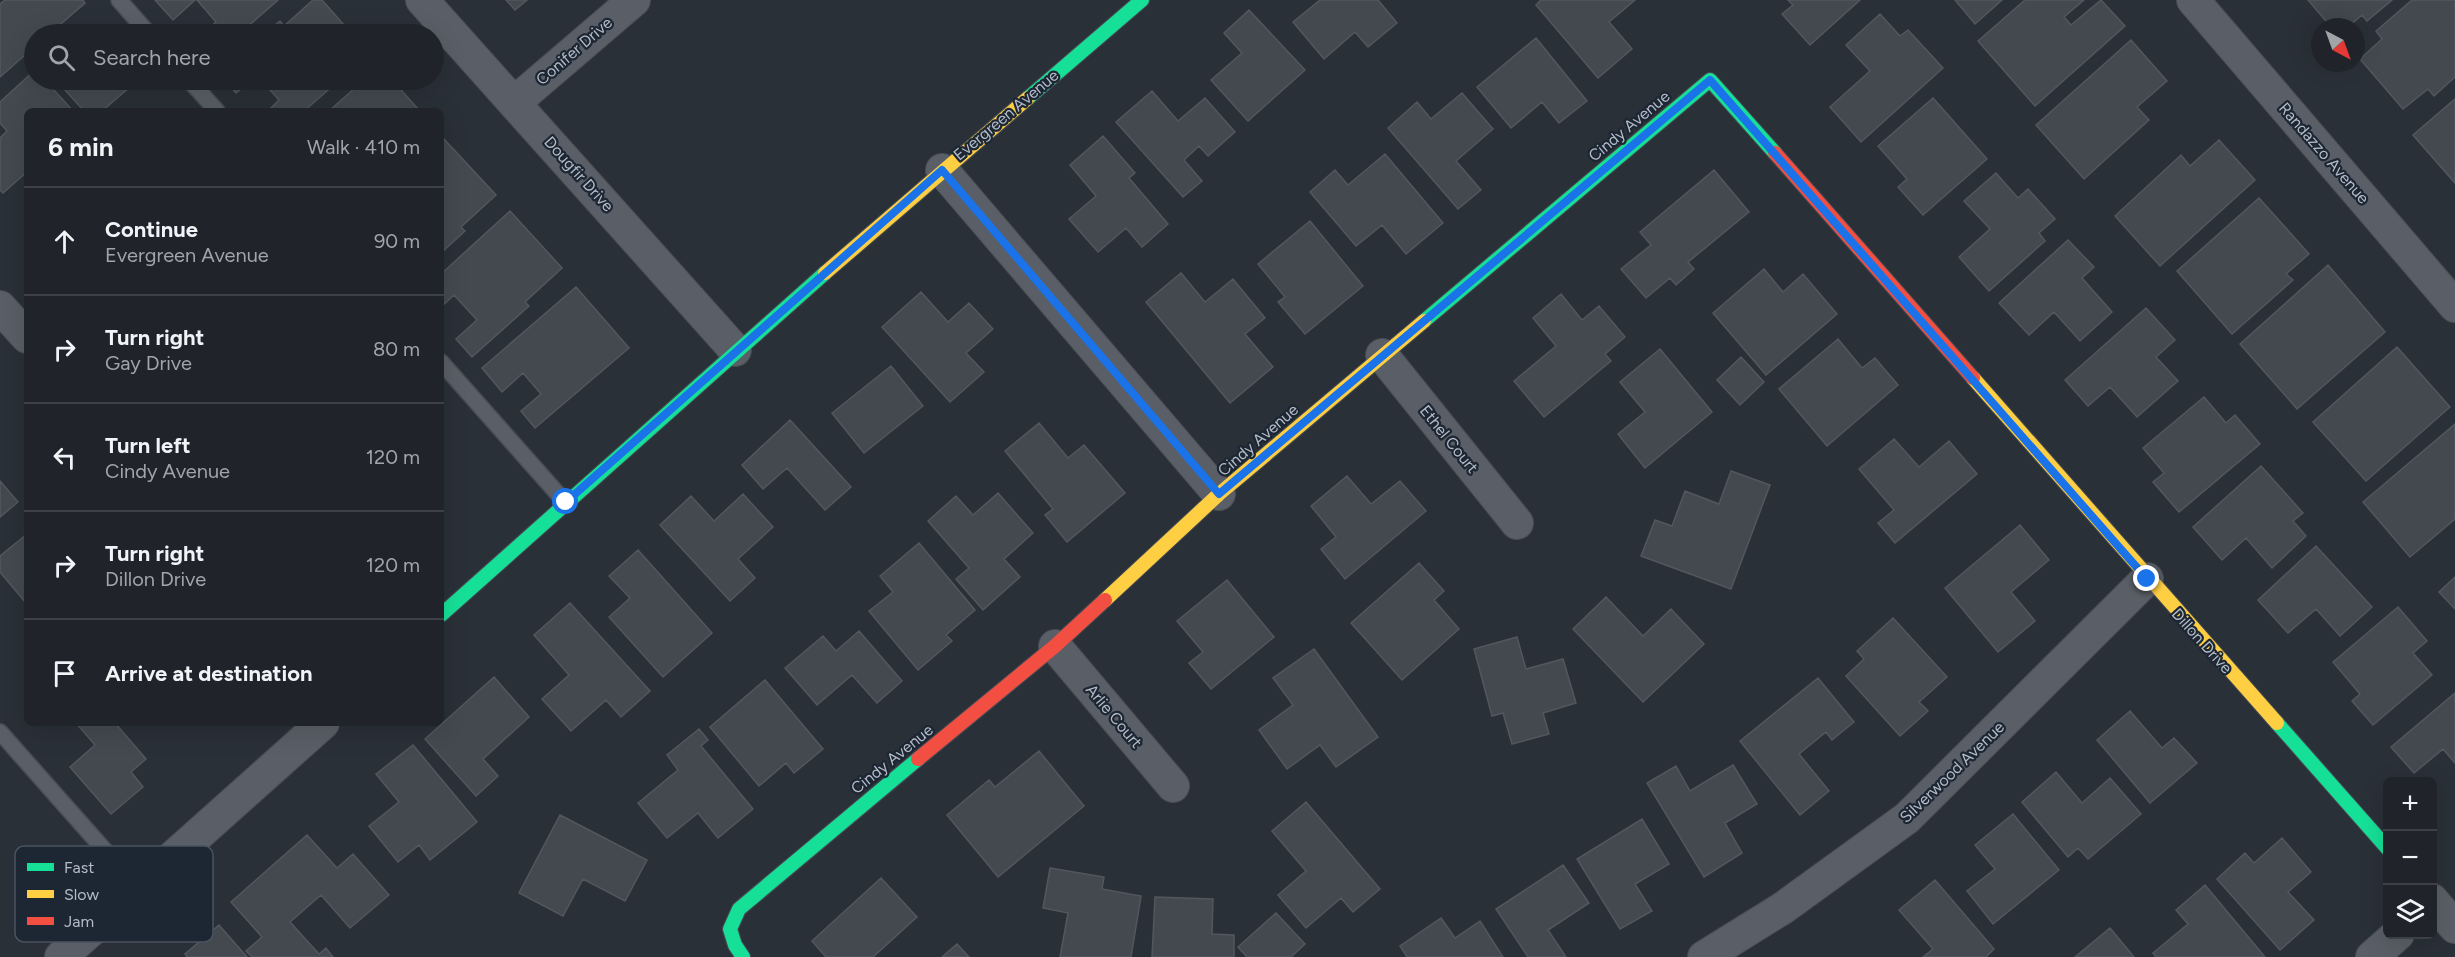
<!DOCTYPE html>
<html lang="en">
<head>
<meta charset="utf-8">
<style>
  :root { --surface:#20242a; --page:#2d3036; --text:#f1f3f6; --muted:#a2a4a8; --line:#3d4147 }
  body { margin:0; font-family:Figtree,sans-serif; background:var(--page); color:var(--text) }
  .controls { position:absolute; right:18px; bottom:18px; display:grid; overflow:hidden; border-radius:9px; box-shadow:0 6px 24px #0002 }
  .controls button { width:54px; height:54px; display:grid; place-items:center; padding:0; border:0; border-bottom:2px solid var(--line); background:var(--surface); color:var(--text); font:30px sans-serif }
  .compass { position:absolute; left:2311px; top:18px; width:54px; height:54px; border-radius:50%; background:var(--surface); box-shadow:0 6px 24px #0002; rotate:139deg }
  .stop { position:absolute; width:18px; height:18px; margin:-14px; border:4px solid #1a73e8; border-radius:50%; background:#fff }
  .stop.end { background:#1a73e8; border-color:#fff; box-shadow:0 2px 6px #0008 }
  .list { margin:0; padding:0; list-style:none }
  h2 { display:flex; justify-content:space-between; align-items:center; height:78px; margin:0; padding:0 24px; font-size:26px }
  h2 small { font-size:20px; font-weight:400; color:var(--muted) }
  .list li { display:grid; grid-template-columns:39px 1fr auto; gap:18px; align-items:center; box-sizing:border-box; height:108px; padding:0 24px; border-top:2px solid var(--line) }
  .list b { display:block; font-size:22px; white-space:nowrap }
  .list p { margin:0; font-size:20px; white-space:nowrap; color:var(--muted) }
  .list em { font-size:20px; font-style:normal; color:var(--muted) }
  .icon { flex:none; width:33px; height:33px; fill:none; stroke:currentColor; stroke-width:2; stroke-linecap:round; stroke-linejoin:round }
  .map { position:relative; flex:none; width:2455px; height:957px; overflow:hidden }
  .search { position:absolute; background:var(--surface); box-shadow:0 6px 24px #0002; left:24px; top:24px; width:420px; height:66px; display:flex; align-items:center; gap:15px; box-sizing:border-box; padding:0 21px; border-radius:33px; color:var(--muted); font-size:22px }
  .panel { position:absolute; background:var(--surface); box-shadow:0 6px 24px #0002; left:24px; top:108px; width:420px; height:618px; border-radius:9px }
  .map>svg:first-child { display:block }
  .building { fill:#444950; stroke:#52575f; stroke-width:1.5 }
  .lines { fill:none; stroke-linecap:round; stroke-linejoin:round }
  .lane-casing { stroke:#484c53; stroke-width:18 }
  .street-casing { stroke:#484c53; stroke-width:34 }
  .fast-casing { stroke:#484c53; stroke-width:16 }
  .slow-casing { stroke:#484c53; stroke-width:16 }
  .jam-casing { stroke:#484c53; stroke-width:16 }
  .lane { stroke:#5a5e66; stroke-width:15 }
  .street { stroke:#5a5e66; stroke-width:32 }
  .fast { stroke:#16e098; stroke-width:14 }
  .slow { stroke:#ffcf43; stroke-width:14 }
  .jam { stroke:#f24e42; stroke-width:14 }
  .route { stroke:#1a73e8; stroke-width:8 }
  .labels { text-anchor:middle; dominant-baseline:central; stroke-width:4.5; stroke-linejoin:round; paint-order:stroke }
  .street-label { font-size:16px; fill:#b4bcc9; stroke:#1d2633 }
  .key { fill:#1d2633; stroke:#4a5360; stroke-width:1.5 }
  .key-label { font-size:16px; fill:#b4bcc9 }
</style>
</head>
<body>
<div class="map">
<svg width="2455" height="957" viewBox="0 0 2455 957">
  <rect width="100%" height="100%" fill="#2a3038"/>
  <path class="building" d="M5,0h78l2,3 -36,31h-15v13l-34,30v-73z
    M155,0h40l-22,20z
    M197,0h81l-39,34h-37l14,-12z
    M313,0h9l30,34h-88l16,-13 4,5z
    M506,0h21l-12,10z
    M1320,0h58l19,23 -29,24 -13,-15 -31,27 -31,-37z
    M1541,0h94l-26,22 23,27 -34,29 -62,-73z
    M1788,0h72l-50,45 -28,-31 11,-9z
    M1955,0h47l-27,24z
    M2025,0h59l-20,17 7,8 30,-25 24,26 -90,80 -57,-65z
    M2308,0h84l-25,21 -5,-6 -14,12h-17z
    M2412,0h43v77l-21,19 -6,-7 -25,20 -43,-50 22,-20 -6,-8z
    M1249,10l56,60 -57,51 -37,-41 31,-27 -18,-20z
    M1880,14l20,22 8,-6 35,38 -82,74 -31,-35 40,-36 -24,-26z
    M1536,38l51,63 -28,22 -17,-21 -31,26 -34,-41z
    M2131,40l36,41 -30,26 12,13 -65,59 -48,-54z
    M34,71v9h11l28,31h-46v61l-24,21 -3,-3v-52l7,-7 -7,-8v-21z
    M56,80h82l-36,31h-18z
    M225,80h27l-16,13z
    M261,80h70l4,4 -31,27h-36l11,-11z
    M364,80h28l28,31h-91z
    M1152,91l26,30 27,-23 30,34 -27,24 -9,-10 -15,14 18,21 -19,16 -67,-75z
    M1462,93l31,36 -37,32 25,29 -23,19 -70,-81 29,-26 14,17z
    M1933,98l54,61 -64,56 -25,-28 9,-8 -29,-33z
    M2455,99v84l-42,-48z
    M1103,136l32,37 -6,5 39,46 -26,23 -16,-19 -28,24 -29,-33 27,-23 -26,-31z
    M444,139l52,56 -35,32 4,4 -24,22v-111z
    M2219,140l36,40 -95,86 -45,-50 66,-61 9,11z
    M1385,154l58,69 -37,31 -24,-29 -26,21 -46,-54 25,-22 13,15z
    M1714,170l35,42 -61,50 6,7 -18,16 -6,-7 -24,20 -25,-29 30,-24 -11,-13z
    M1996,173l22,25 10,-9 27,30 -16,14 6,8 -56,50 -30,-34 31,-28 -26,-28z
    M2259,198l50,56 -23,20 7,6 -61,54 -55,-63z
    M510,211l52,57 -37,34 4,4 -57,51 -16,-18 21,-19 -23,-25 -13,12v-33z
    M1310,221l53,65 -58,48 -27,-32 7,-5 -27,-33z
    M2068,240l26,27 -12,11 30,34 -32,29 -26,-29 -25,23 -30,-32z
    M2328,265l57,67 -88,77 -57,-65z
    M1764,269l19,23 20,-18 34,40 -71,61 -53,-62z
    M1181,273l24,29 28,-23 32,39 -20,16 28,33 -43,36 -84,-101z
    M576,287l53,61 -94,80 -14,-17 20,-17 -18,-21 -21,19 -20,-24z
    M921,292l27,30 21,-19 24,26 -27,24 18,19 -34,30 -68,-75z
    M1561,294l21,26 17,-14 26,31 -20,17 6,7 -67,56 -30,-36 42,-35 -23,-28z
    M2146,308l29,32 -19,17 22,24 -41,36 -27,-30 -22,19 -23,-26z
    M1838,339l24,29 13,-10 23,27 -71,61 -48,-57z
    M2397,347l53,60 -84,74 -53,-59z
    M1660,349l52,63 -67,56 -27,-34 27,-22 -25,-30z
    M1741,357l23,25 -24,23 -23,-25z
    M891,366l32,40 -59,47 -32,-40z
    M2204,397l22,26 9,-8 25,29 -81,68 -26,-30 11,-9 -21,-25z
    M790,420l61,67 -26,23 -38,-42 -24,21 -21,-24z
    M1039,423l29,35 16,-13 41,48 -58,49 -22,-27 8,-6 -48,-58z
    M2455,424v95l-45,38 -47,-55z
    M1894,439l25,28 30,-26 28,33 -82,69 -17,-20 16,-13 -35,-41z
    M2261,466l42,47 -10,8 13,15 -34,32 -26,-30 -24,22 -29,-33z
    M1731,471l39,14 -39,104 -90,-33 14,-36 17,6 13,-35 34,13z
    M1347,476l24,28 29,-23 26,30 -81,68 -24,-30 15,-12 -25,-31z
    M0,481l18,21 -18,15z
    M998,493l35,40 -29,26 16,18 -37,33 -27,-31 13,-11 -41,-47 28,-25 17,19z
    M743,494l30,33 -35,32 17,19 -25,23 -70,-76 31,-29 23,25z
    M2020,525l29,35 -38,32 24,29 -37,31 -53,-64z
    M27,534v69h-1l-26,-31v-16z
    M919,543l56,67 -29,25 6,6 -34,29 -49,-59 24,-19 -13,-16z
    M2316,546l56,61 -32,29 -24,-27 -28,24 -30,-33z
    M638,550l74,83 -49,44 -54,-60 21,-19 -21,-22z
    M1419,563l25,28 -10,9 25,29 -57,51 -51,-57z
    M2455,577v32l-16,-17z
    M1227,580l47,57 -63,52 -22,-26 14,-11 -26,-31z
    M1606,597l37,39 28,-27 33,35 -61,58 -70,-73z
    M570,603l80,88 -29,26 -15,-17 -35,31 -29,-32 27,-24 -35,-40z
    M2398,607l29,34 -14,12 19,22 -59,50 -21,-24 8,-7 -27,-32z
    M1893,618l54,59 -28,25 9,9 -28,25 -54,-60 18,-17 -7,-8z
    M859,631l43,50 -25,22 -25,-28 -35,30 -32,-37 38,-32 13,15z
    M1517,637l9,32 37,-10 13,44 -33,10 6,21 -37,10 -9,-31 -11,3 -18,-67z
    M1314,649l64,88 -42,30 -16,-22 -33,24 -28,-39 34,-25 -20,-27z
    M494,677l35,40 -46,42 15,17 -22,20 -51,-57z
    M1818,678l36,44 -22,18 -6,-8 -27,22 30,37 -29,24 -60,-74z
    M765,680l58,69 -29,24 -8,-10 -27,23 -49,-59z
    M2455,693v70l-12,-14 -29,24 -23,-26z
    M2130,711l32,37 12,-10 23,25 -47,40 -53,-63z
    M76,723h39l31,36 -15,13 12,15 -32,27 -41,-47 25,-22z
    M699,729l9,11 -7,6 52,63 -35,29 -20,-25 -31,25 -29,-35 40,-33 -11,-15z
    M413,745l64,77 -47,38 -11,-15 -21,17 -29,-36 30,-24 -23,-28z
    M1039,751l45,55 -86,71 -51,-62 42,-35 6,7z
    M1733,765l24,39 -32,19 17,30 -38,24 -57,-94 29,-17 14,25z
    M2056,772l26,31 28,-25 31,36 -53,45 -10,-11 -10,9 -46,-55z
    M1306,802l74,87 -27,23 -12,-14 -35,30 -28,-33 28,-24 -34,-40z
    M2013,814l46,56 -66,54 -26,-33 28,-22 -20,-24z
    M560,815l87,45 -22,41 -42,-22 -20,37 -44,-23z
    M1642,819l27,45 -34,20 17,27 -32,18 -43,-70z
    M307,835l30,33 16,-14 36,41 -39,33 -29,-33 -31,27 29,32 7,-6 7,9h-81l-6,-6 16,-14 -31,-35z
    M2282,838l29,34 -23,20 26,28 -34,30 -63,-71 28,-26 9,10z
    M1563,865l26,38 -41,27 18,27h-38l-32,-48z
    M1050,868l54,9 -2,12 39,7 -10,61h-71l8,-44 -25,-5z
    M881,878l36,39 -44,40h-47l-14,-16z
    M1935,880l59,69 -8,8h-63l10,-8 -34,-39z
    M2205,885l60,72h-109l-3,-4 35,-29 -12,-14z
    M1155,897l58,2 -1,35 22,1v22h-82z
    M1276,913l29,31 -14,13h-44l-9,-10z
    M1441,918l14,20 25,-17 23,36h-96l-7,-11z
    M219,925l28,32h-60l-2,-3z
    M2110,928l24,29h-59z
    M957,944l12,13h-27z"/>
  <g class="lines">
    <defs>
      <path id="lane" d="M119,0l30,34
        M189,80l28,31
        M441,362l124,140
        M0,732l139,157"/>
      <path id="street" d="M422,0l313,350
        M2193,0l262,306
        M515,102l119,-102
        M942,170l277,324
        M0,307l27,30
        M1382,355l135,168
        M1055,646l118,140
        M2432,900l23,27
        M61,957l262,-234
        M1704,957l79,-49 124,-90 240,-239
        M2372,957l26,-23"/>
      <path id="fast" d="M1028,98l114,-98
        M1424,321l286,-241 65,73
        M441,615l384,-342
        M2277,723l111,126
        M743,957l-8,-12 -5,-16 9,-20 179,-150"/>
      <path id="slow" d="M825,273l203,-175
        M1973,378l304,345
        M1105,600l114,-106 205,-173"/>
      <path id="jam" d="M1775,153l198,225
        M918,759l137,-113 50,-46"/>
    </defs>
    <use href="#lane" class="lane-casing"/>
    <use href="#street" class="street-casing"/>
    <use href="#fast" class="fast-casing"/>
    <use href="#slow" class="slow-casing"/>
    <use href="#jam" class="jam-casing"/>
    <use href="#lane" class="lane"/>
    <use href="#street" class="street"/>
    <use href="#fast" class="fast"/>
    <use href="#slow" class="slow"/>
    <use href="#jam" class="jam"/>
  </g>
  <g class="lines">
    <path class="route" d="M566,502l376,-332 277,324 491,-414 437,499"/>
  </g>
  <g class="labels">
    <g class="street-label">
      <text transform="translate(574 51) rotate(-41)">Conifer Drive</text>
      <text transform="translate(1006 115) rotate(-40)">Evergreen Avenue</text>
      <text transform="translate(1629 126) rotate(-40)">Cindy Avenue</text>
      <text transform="translate(2324 153) rotate(49)">Randazzo Avenue</text>
      <text transform="translate(579 174) rotate(48)">Dougfir Drive</text>
      <text transform="translate(1449 439) rotate(51)">Ethel Court</text>
      <text transform="translate(1258 440) rotate(-41)">Cindy Avenue</text>
      <text transform="translate(2202 641) rotate(48)">Dillon Drive</text>
      <text transform="translate(1114 716) rotate(50)">Arlie Court</text>
      <text transform="translate(892 759) rotate(-39)">Cindy Avenue</text>
      <text transform="translate(1952 772) rotate(-44)">Silverwood Avenue</text>
    </g>
  </g>
  <rect x="15" y="846" width="198" height="96" rx="9" class="key"/>
  <rect x="27" y="863" width="27" height="8" fill="#16e098"/>
  <rect x="27" y="890" width="27" height="8" fill="#ffcf43"/>
  <rect x="27" y="917" width="27" height="8" fill="#f24e42"/>
  <g class="key-label">
    <text x="64" y="873">Fast</text>
    <text x="64" y="900">Slow</text>
    <text x="64" y="927">Jam</text>
  </g>
</svg>
<div class="controls">
<button>+</button>
<button>−</button>
<button><svg class="icon" aria-label="layers" viewBox="0 0 24 24"><path d="M12 4l9 5-9 5-9-5zM3 14l9 5 9-5"/></svg></button>
</div>
<svg class="compass" viewBox="-18 -18 36 36"><path d="M0-13l5 13h-10z" fill="#e53935"/><path d="M0 13l5-13h-10z" fill="#a2a4a8"/></svg>
<div class="stop" style="left:566px;top:502px"></div>
<div class="stop end" style="left:2147px;top:579px"></div>
<div class="search"><svg class="icon" aria-label="search" viewBox="0 0 24 24"><circle cx="10" cy="10" r="6"/><path d="M15 15l6 6"/></svg>Search here</div>
<section class="panel">
<h2>6 min<small>Walk · 410 m</small></h2>
<ul class="list">
<li><svg class="icon" aria-label="ahead" viewBox="0 0 24 24"><path d="M12 20V5M6 11l6-6 6 6"/></svg><div><b>Continue</b><p>Evergreen Avenue</p></div><em>90 m</em></li>
<li><svg class="icon" aria-label="right" viewBox="0 0 24 24"><path d="M7 20v-9h11M14 6l5 5-5 5"/></svg><div><b>Turn right</b><p>Gay Drive</p></div><em>80 m</em></li>
<li><svg class="icon" aria-label="left" viewBox="0 0 24 24"><path d="M17 20v-9H6M10 6l-5 5 5 5"/></svg><div><b>Turn left</b><p>Cindy Avenue</p></div><em>120 m</em></li>
<li><svg class="icon" aria-label="right" viewBox="0 0 24 24"><path d="M7 20v-9h11M14 6l5 5-5 5"/></svg><div><b>Turn right</b><p>Dillon Drive</p></div><em>120 m</em></li>
<li><svg class="icon" aria-label="arrive" viewBox="0 0 24 24"><path d="M6 21V4h12l-3 4 3 4H6"/></svg><div><b>Arrive at destination</b></div></li>
</ul>
</section>
</div>
</body>
</html>
